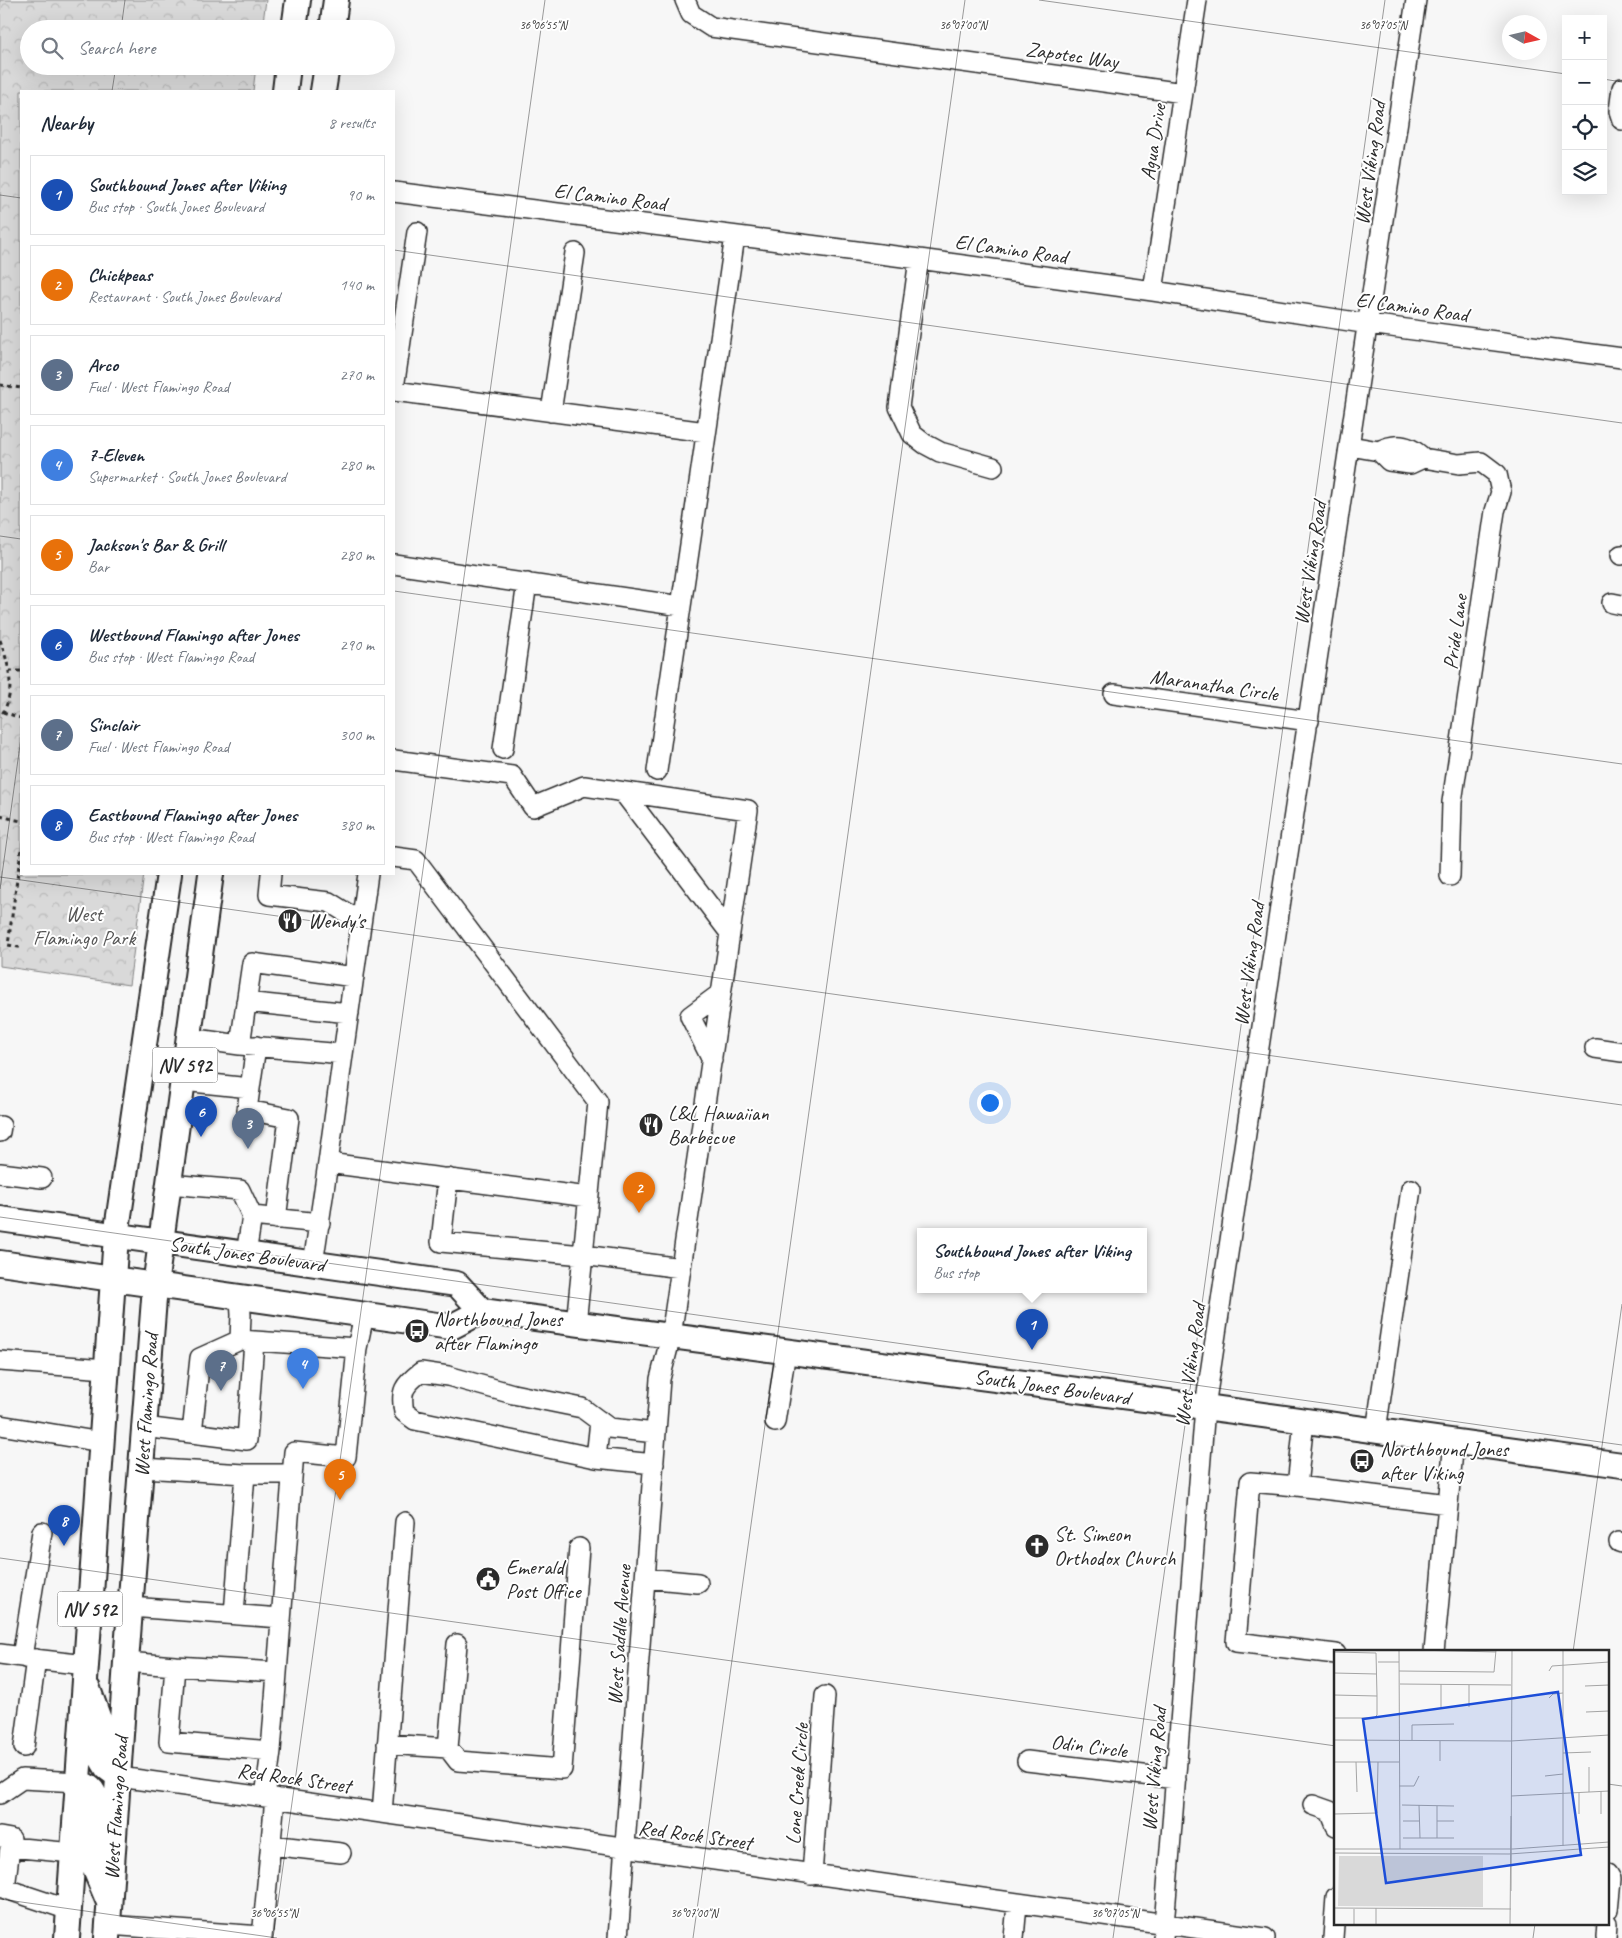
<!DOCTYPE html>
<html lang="en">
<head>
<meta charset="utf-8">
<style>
  :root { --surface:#fff; --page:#f2f2f3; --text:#1f2937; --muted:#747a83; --line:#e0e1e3; --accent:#7c3aed }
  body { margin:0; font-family:Caveat,sans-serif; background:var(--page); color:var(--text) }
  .controls { position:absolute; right:15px; top:15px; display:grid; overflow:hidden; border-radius:0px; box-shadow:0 5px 20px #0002 }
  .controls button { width:45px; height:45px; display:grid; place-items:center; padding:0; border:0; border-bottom:1px solid var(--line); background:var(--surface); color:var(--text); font:25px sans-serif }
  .compass { position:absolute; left:1502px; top:15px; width:45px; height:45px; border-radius:50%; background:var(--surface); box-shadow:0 5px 20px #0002; rotate:98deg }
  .you { position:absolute; left:989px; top:1102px; width:18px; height:18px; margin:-12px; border:4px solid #fff; border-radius:50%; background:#1a73e8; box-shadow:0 0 0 8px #1a73e833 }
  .badge { display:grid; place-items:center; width:32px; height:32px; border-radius:50%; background:var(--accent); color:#fff; font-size:16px; font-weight:700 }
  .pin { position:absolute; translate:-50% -41px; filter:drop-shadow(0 1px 2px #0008) }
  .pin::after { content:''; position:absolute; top:26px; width:18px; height:15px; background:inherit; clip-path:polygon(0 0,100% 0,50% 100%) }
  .popup { position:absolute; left:917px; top:1228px; width:230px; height:65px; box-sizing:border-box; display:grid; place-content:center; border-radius:0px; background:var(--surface); filter:drop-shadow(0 1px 4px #0005); font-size:16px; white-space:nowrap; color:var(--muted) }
  .popup b { font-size:19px; color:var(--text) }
  .popup::after { content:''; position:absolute; left:50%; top:100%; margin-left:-10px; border:10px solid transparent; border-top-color:var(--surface) }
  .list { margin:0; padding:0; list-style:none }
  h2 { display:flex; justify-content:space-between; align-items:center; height:65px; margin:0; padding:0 20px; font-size:21px }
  h2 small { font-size:16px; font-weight:400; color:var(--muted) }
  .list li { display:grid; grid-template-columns:32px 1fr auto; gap:15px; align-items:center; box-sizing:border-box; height:80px; margin:0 10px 10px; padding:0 10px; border:1px solid var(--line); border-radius:0px }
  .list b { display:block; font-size:19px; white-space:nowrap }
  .list p { margin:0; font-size:16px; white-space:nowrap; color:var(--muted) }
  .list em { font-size:16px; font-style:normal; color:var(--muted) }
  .icon { flex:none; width:28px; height:28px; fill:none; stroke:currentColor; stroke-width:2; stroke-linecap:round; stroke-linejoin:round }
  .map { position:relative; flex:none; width:1622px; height:1938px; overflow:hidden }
  .search { position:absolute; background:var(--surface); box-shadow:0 5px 20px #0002; left:20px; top:20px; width:375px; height:55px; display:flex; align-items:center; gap:12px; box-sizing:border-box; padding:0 18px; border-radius:28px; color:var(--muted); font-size:19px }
  .panel { position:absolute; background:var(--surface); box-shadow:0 5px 20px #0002; left:20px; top:90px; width:375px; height:785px; border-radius:0px }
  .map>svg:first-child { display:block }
  .park { fill:url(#park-crowns); stroke:#828282 }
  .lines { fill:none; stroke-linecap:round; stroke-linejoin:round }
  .minor-casing { stroke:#2b2b2b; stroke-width:22 }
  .major-casing { stroke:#2b2b2b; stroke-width:28 }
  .path { stroke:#2b2b2b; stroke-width:3; stroke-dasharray:4 4; stroke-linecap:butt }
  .minor { stroke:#fff; stroke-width:19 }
  .major { stroke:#fff; stroke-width:24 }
  .ticks { fill:none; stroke:#2b2b2b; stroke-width:1; stroke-opacity:0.45 }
  .labels { text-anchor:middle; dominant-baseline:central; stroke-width:4; stroke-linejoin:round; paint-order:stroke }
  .shield { fill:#fff; stroke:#6b6b6b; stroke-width:1 }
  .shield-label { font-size:20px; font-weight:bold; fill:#2b2b2b }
  .street-label { font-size:21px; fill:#2b2b2b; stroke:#fff }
  .park-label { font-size:21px; fill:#565656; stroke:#fff }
  .poi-label { font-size:21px; fill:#2b2b2b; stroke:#fff; text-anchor:start }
  .inset-road { fill:none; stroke:#a5a5a5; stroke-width:1 }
  .view { fill:#1d4ed8; fill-opacity:0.15; stroke:#1d4ed8; stroke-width:2.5 }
  .inset-edge { fill:none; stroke:#2b2b2b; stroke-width:2.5 }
  .ticks-label { font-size:12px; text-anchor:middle; fill:#2b2b2b; stroke:#fff; stroke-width:4; stroke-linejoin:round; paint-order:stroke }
</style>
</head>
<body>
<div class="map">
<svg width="1622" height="1938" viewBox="0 0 1622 1938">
  <defs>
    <pattern id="park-crowns" width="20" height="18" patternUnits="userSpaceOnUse" patternTransform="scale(1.25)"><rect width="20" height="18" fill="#d9d9d9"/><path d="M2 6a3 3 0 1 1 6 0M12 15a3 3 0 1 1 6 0" fill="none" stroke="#bababa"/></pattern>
  </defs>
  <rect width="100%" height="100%" fill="#f7f7f7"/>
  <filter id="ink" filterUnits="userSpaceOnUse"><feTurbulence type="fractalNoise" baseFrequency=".02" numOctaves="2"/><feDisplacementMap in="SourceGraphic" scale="10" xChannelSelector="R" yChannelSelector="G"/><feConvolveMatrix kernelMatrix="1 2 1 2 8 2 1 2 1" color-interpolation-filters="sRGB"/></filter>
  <g filter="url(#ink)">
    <path class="park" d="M0,0h266l-4,29h-233v37h227l-3,25h-232v783h123l-15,111 -129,-19z"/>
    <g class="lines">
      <defs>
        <path id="minor" d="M685,0l6,14 20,13 472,66
          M1622,88l-3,23 3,9
          M394,192l525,67 234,32 216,33 253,34
          M919,259l-20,148 13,27 13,10 15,8 53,15
          M1153,291l44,-291
          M394,388l23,-156
          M394,391l312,41
          M551,412l24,-159
          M1350,446l29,5 10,10 21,3 13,-6 36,6 22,-2 16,12 4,18 -6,19 -43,291 -2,74
          M1379,451c17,-9 30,-7 44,7
          M1621,555h1
          M394,564l287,42
          M1612,603l10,2
          M1114,694l195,27
          M503,749l24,-166
          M394,760l118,16 21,31 51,-21 164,24 -67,458
          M657,771l78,-535
          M623,792l107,141
          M394,857l22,3 182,242 -15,153 98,13 -10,68 -11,43 -42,559
          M271,874l-2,21 60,7 32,20
          M368,874l-40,289 260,34
          M246,1002l103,11
          M189,1038l51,7
          M256,1046l-9,64 42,8 -13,101
          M1595,1048l27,4
          M343,1054l-103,-9 12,-82 102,14
          M712,1060l-22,-44 31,-23
          M183,1081l67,7
          M0,1132l1,-6
          M0,1173l42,5
          M448,1178l-7,64 142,13 -7,69
          M168,1184l72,6 12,26
          M246,1254l6,-38 68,7
          M313,1264l15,-101
          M240,1298l1,17 -1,25 117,8 7,-33
          M0,1361l106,8
          M1304,1421l-7,65 -47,-4 -14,160 100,12
          M775,1422l11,-71
          M0,1425l101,17
          M144,1427l103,13 7,-99
          M1376,1431l35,-242
          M192,1433l8,-75 40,-18
          M596,1458l4,-37
          M654,1464l-58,-6 -181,-38 -11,-8c-4,-21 0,-27 17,-40l27,4 65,18 69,14 27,20 47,5
          M142,1468l103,6
          M1297,1486l151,18
          M1619,1542l3,1
          M645,1578l53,5
          M130,1607l151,11
          M234,1614l11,-140h47
          M1434,1652l20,-211
          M0,1654l22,3 20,-125
          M25,1658l61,7
          M126,1662l49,4
          M387,1744l61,4 9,-104
          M24,1747l12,-88
          M448,1748l10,13 104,8 17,-221
          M271,1751l-102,-9 6,-76 102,6
          M1027,1761l149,18
          M119,1777l263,36 883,125
          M0,1794l22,-15 56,3
          M265,1797l6,-46 23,-299 52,5 11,-109
          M1313,1805l17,6 6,15
          M382,1813l23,-291
          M0,1837l11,2 -6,49
          M270,1845l71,8
          M10,1847l63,6
          M1608,1874l3,5 -3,31
          M812,1875l13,-179
          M0,1887l69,23
          M108,1925l154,11
          M262,1938l13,-140
          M1014,1938l3,-34
          M1163,1938l42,-531 211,-1407
          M1333,1938l3,-41
          M1606,1938l1,-14"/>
        <path id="major" d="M294,29l4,-29
          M332,29l4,-29
          M285,91l3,-25
          M323,91l4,-25
          M0,1219l457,65 25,27
          M0,1263l451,64 31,-16 723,96 417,58
          M88,1689l13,36 -2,24 2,9 6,10 12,9
          M78,1782c10,4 16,6 18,18l-4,62 16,38
          M67,1938l49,-702 53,-362
          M107,1938l19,-276 29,-376 56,-412"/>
      </defs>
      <use href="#minor" class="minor-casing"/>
      <use href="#major" class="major-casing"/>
      <path class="path" d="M0,385l21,3
        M0,640c9,24 17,54 0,77
        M9,671h12
        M3,712l18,6
        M0,816l21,5
        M21,850l-13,95 15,3"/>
      <use href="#minor" class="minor"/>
      <use href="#major" class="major"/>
    </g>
  </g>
  <path class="ticks" d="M1039,0l527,74M121,29l4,-29M1603,79l19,3M112,91l4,-25M0,195l21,3M394,250l1228,173M0,536l21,3M394,591l1228,173M0,877l1622,228M0,889l21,-151M0,1217l1622,228M0,1558l1336,188M1573,1652l49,-348M1608,1784l14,2M0,1899l277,39M273,1938l272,-1938M693,1938l272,-1938M1113,1938l272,-1938M1533,1938l2,-14"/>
  <defs>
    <symbol id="restaurant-disc" viewBox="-11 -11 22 22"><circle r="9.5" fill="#2b2b2b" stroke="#fff"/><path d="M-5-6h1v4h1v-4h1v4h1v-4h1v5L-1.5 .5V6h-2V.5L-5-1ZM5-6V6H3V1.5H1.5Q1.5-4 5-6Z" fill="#fff"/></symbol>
    <symbol id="bus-disc" viewBox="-11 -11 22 22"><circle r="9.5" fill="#2b2b2b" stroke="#fff"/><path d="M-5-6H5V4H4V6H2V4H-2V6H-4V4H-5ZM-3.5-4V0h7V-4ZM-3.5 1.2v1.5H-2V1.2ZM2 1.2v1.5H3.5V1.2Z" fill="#fff"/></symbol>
    <symbol id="church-disc" viewBox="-11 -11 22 22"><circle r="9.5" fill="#2b2b2b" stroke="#fff"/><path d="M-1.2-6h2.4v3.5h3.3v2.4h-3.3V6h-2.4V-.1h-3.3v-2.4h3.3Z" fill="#fff"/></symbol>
    <symbol id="civic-disc" viewBox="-11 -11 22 22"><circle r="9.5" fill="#2b2b2b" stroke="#fff"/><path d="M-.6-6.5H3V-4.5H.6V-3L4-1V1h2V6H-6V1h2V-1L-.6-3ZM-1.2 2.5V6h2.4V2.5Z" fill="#fff"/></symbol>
  </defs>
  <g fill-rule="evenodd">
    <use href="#restaurant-disc" x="276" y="907" width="28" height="28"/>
    <use href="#restaurant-disc" x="637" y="1111" width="28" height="28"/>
    <use href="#bus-disc" x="403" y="1317" width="28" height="28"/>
    <use href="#bus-disc" x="1348" y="1447" width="28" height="28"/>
    <use href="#church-disc" x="1023" y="1532" width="28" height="28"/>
    <use href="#civic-disc" x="474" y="1565" width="28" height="28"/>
  </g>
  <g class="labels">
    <g class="shield">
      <rect x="152.5" y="1047.5" width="65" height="35" rx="4"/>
      <rect x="57.5" y="1591.5" width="65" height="35" rx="4"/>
    </g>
    <g class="shield-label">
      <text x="185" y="1065">NV 592</text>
      <text x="90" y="1609">NV 592</text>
    </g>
    <g class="street-label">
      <text transform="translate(1072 55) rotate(8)">Zapotec Way</text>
      <text transform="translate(1153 142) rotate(-81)">Agua Drive</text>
      <text transform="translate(1370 163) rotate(-82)">West Viking Road</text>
      <text transform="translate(610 197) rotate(7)">El Camino Road</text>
      <text transform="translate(1011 249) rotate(8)">El Camino Road</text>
      <text transform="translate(1412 307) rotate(8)">El Camino Road</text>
      <text transform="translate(1310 563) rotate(-81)">West Viking Road</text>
      <text transform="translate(1455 632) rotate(-82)">Pride Lane</text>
      <text transform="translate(1214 685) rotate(8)">Maranatha Circle</text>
      <text transform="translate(1249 964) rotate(-82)">West Viking Road</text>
      <text transform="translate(247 1254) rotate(8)">South Jones Boulevard</text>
      <text transform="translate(1190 1365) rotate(-82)">West Viking Road</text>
      <text transform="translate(1052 1387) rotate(8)">South Jones Boulevard</text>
      <text transform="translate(146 1405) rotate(-86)">West Flamingo Road</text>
      <text transform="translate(619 1635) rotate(-86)">West Saddle Avenue</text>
      <text transform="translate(1089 1746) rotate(7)">Odin Circle</text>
      <text transform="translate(1154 1769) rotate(-85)">West Viking Road</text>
      <text transform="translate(294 1778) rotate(8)">Red Rock Street</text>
      <text transform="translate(797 1784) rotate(-86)">Lone Creek Circle</text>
      <text transform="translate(116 1808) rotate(-86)">West Flamingo Road</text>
      <text transform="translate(695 1835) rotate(8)">Red Rock Street</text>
    </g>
    <g class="park-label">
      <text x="84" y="914">West<tspan x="84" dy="24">Flamingo Park</tspan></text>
    </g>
    <g class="poi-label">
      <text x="308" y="921">Wendy's</text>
      <text x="668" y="1113">L&amp;L Hawaiian<tspan x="668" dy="24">Barbecue</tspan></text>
      <text x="434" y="1319">Northbound Jones<tspan x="434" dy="24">after Flamingo</tspan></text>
      <text x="1380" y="1449">Northbound Jones<tspan x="1380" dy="24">after Viking</tspan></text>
      <text x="1054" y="1534">St. Simeon<tspan x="1054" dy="24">Orthodox Church</tspan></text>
      <text x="506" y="1567">Emerald<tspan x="506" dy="24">Post Office</tspan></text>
    </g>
  </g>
  <g transform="translate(1334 1650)">
    <rect width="275" height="275" fill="#f7f7f7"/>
    <path d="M5,206h144v51l-145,-1z" fill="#d9d9d9"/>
    <path class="inset-road" d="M65,0l1,199M80,0l82,2M229,0v196M0,2l42,1 1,43v19l-3,3h-40M44,12h21M65,21l95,1 2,-22M215,21l3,-5 57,-4M0,23l43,1M66,34l111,1M107,34v23M135,35v22M251,36l24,-1M0,45l43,1M215,48l4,-4 10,-1M252,62l23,-1M0,90l177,1 98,-6M78,90v-15l42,-1M106,91v20M229,103l28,-1M0,112h65M22,112l1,30M211,126l18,-2M65,136h15l5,-10M267,141v23M255,142v-25M245,143v21M177,146l98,-5M68,155l52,1M85,155l1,33M0,164l43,-1 1,-51M69,171h17M103,171h17M69,188h51M103,188v-32M0,199h179l96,-7M0,203l175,1 100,-7M177,241l1,-241M0,258l177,1M20,275v-16M42,275v-17M176,275l1,-109"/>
    <path class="view" d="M224,42l23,163 -195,28 -23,-164z"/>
    <rect width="275" height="275" class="inset-edge"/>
  </g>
  <g class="ticks-label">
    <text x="543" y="29">36°06'55"N</text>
    <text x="963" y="29">36°07'00"N</text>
    <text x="1383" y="29">36°07'05"N</text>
    <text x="274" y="1917">36°06'55"N</text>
    <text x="694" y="1917">36°07'00"N</text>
    <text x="1115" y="1917">36°07'05"N</text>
  </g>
</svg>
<div class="controls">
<button>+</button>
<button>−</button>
<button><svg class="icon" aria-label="locate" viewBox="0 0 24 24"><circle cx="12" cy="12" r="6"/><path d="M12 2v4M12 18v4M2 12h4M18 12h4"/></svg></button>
<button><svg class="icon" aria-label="layers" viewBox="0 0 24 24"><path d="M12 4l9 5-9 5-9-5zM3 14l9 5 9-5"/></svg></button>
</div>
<svg class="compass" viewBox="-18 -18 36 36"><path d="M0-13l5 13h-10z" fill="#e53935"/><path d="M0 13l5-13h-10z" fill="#747a83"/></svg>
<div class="you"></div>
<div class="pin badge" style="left:1032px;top:1350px;background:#1a4fb4">1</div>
<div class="popup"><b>Southbound Jones after Viking</b>Bus stop</div>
<div class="pin badge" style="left:639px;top:1213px;background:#e8710a">2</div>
<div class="pin badge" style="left:248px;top:1149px;background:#5c6f8a">3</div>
<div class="pin badge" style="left:303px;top:1389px;background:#3f7fe0">4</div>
<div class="pin badge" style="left:340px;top:1500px;background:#e8710a">5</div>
<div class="pin badge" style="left:201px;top:1137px;background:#1a4fb4">6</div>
<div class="pin badge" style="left:221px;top:1391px;background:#5c6f8a">7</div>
<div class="pin badge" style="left:64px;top:1546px;background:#1a4fb4">8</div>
<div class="search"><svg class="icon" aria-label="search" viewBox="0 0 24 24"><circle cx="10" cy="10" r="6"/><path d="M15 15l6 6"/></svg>Search here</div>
<section class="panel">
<h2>Nearby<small>8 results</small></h2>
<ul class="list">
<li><span class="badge" style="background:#1a4fb4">1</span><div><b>Southbound Jones after Viking</b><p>Bus stop · South Jones Boulevard</p></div><em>90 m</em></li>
<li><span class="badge" style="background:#e8710a">2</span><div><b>Chickpeas</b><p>Restaurant · South Jones Boulevard</p></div><em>140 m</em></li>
<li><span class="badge" style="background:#5c6f8a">3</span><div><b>Arco</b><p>Fuel · West Flamingo Road</p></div><em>270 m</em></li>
<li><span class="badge" style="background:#3f7fe0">4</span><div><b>7-Eleven</b><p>Supermarket · South Jones Boulevard</p></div><em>280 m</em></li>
<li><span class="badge" style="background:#e8710a">5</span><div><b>Jackson's Bar &amp; Grill</b><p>Bar</p></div><em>280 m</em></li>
<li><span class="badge" style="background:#1a4fb4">6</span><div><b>Westbound Flamingo after Jones</b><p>Bus stop · West Flamingo Road</p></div><em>290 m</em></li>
<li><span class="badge" style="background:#5c6f8a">7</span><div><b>Sinclair</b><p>Fuel · West Flamingo Road</p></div><em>300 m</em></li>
<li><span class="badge" style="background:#1a4fb4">8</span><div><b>Eastbound Flamingo after Jones</b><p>Bus stop · West Flamingo Road</p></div><em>380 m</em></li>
</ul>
</section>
</div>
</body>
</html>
